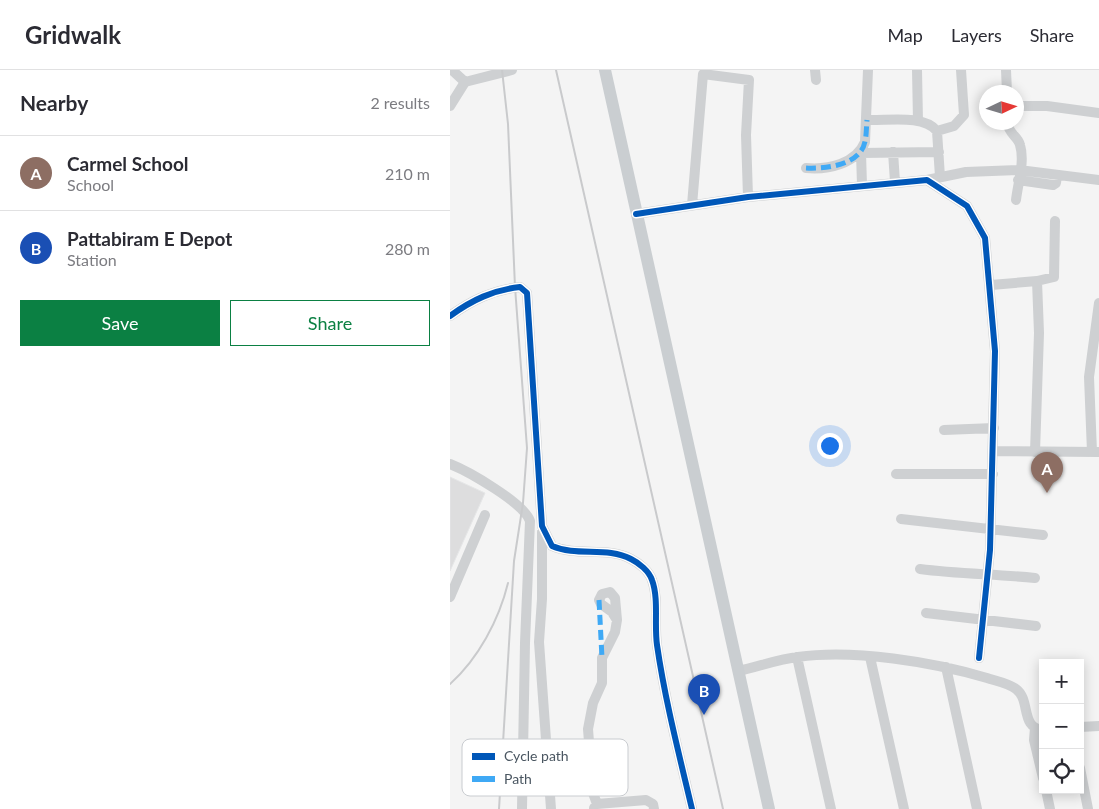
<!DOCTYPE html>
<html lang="en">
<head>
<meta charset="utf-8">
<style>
  :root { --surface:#fff; --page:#f2f2f3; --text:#2b2b33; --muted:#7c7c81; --line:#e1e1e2; --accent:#0b8043 }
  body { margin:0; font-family:Lato,sans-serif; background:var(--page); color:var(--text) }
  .controls { position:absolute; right:15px; bottom:15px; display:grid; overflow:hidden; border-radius:0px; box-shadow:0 2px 12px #0003 }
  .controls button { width:45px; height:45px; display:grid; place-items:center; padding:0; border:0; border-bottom:1px solid var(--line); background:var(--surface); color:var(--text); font:25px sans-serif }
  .compass { position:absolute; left:529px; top:15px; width:45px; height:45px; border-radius:50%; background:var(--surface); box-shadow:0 2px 12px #0003; rotate:86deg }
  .you { position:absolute; left:379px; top:375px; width:18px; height:18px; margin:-12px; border:4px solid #fff; border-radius:50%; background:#1a73e8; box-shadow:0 0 0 8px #1a73e833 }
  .badge { display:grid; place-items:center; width:32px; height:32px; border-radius:50%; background:var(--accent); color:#fff; font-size:16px; font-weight:700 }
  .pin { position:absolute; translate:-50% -41px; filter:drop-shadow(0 1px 2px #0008) }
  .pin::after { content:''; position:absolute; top:26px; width:18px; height:15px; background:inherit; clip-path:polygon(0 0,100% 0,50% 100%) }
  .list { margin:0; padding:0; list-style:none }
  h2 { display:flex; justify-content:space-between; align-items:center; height:65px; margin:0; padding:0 20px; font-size:21px }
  h2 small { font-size:16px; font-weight:400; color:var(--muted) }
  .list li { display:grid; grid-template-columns:32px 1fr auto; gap:15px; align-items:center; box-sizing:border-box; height:75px; padding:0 20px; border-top:1px solid var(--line) }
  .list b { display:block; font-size:19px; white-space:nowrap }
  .list p { margin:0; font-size:16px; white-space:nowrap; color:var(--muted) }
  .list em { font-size:16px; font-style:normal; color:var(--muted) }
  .actions { display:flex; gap:10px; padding:15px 20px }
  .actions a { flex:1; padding:11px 0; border:1px solid var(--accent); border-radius:0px; text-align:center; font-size:18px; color:var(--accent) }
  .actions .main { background:var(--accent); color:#fff }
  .icon { flex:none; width:28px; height:28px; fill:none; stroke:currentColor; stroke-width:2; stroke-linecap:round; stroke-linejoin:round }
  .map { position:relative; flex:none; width:649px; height:739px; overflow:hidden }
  header { display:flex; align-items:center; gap:30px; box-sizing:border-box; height:70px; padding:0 25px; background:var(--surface); border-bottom:1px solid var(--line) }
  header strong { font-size:24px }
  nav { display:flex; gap:28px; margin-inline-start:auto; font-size:18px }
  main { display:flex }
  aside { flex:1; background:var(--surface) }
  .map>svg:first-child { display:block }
  .building { fill:#ddddde; stroke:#e5e6e7 }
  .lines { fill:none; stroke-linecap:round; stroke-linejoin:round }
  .minor { stroke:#ced0d2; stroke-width:10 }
  .major { stroke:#caced1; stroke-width:12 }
  .rail { stroke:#c9cacc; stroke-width:2 }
  .quiet { stroke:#3fa9f5; stroke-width:5; stroke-dasharray:10 5; stroke-linecap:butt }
  .cycleway-casing { stroke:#fff; stroke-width:9 }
  .cycleway { stroke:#0057b8; stroke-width:6 }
  .key { fill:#fff; stroke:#c9ccd0; stroke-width:1 }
  .key-label { font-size:14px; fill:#4a5661 }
</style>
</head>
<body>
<header>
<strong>Gridwalk</strong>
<nav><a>Map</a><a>Layers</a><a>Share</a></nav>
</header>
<main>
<aside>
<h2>Nearby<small>2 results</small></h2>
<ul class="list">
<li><span class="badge" style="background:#8d6e63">A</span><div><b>Carmel School</b><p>School</p></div><em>210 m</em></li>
<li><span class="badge" style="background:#1a4fb4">B</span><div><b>Pattabiram E Depot</b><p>Station</p></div><em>280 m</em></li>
</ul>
<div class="actions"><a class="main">Save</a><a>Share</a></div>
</aside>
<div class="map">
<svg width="649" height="739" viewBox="0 0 649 739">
  <rect width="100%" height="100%" fill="#f4f4f4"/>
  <path class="building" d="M0,407l35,16 -35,78z"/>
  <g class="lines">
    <path class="minor" d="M2,0l13,12
      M365,0l1,10
      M467,0l1,51
      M556,0l1,22
      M0,36l15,-24 47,-12
      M566,36h31l52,7
      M417,50c20,1 56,-6 70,11l3,46
      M557,52c2,13 11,14 13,23 5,16 -2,38 -4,55
      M487,61l17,-5 10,-11 -3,-45
      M443,82l2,30
      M356,98c22,2 50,-4 59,-26l3,-72
      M477,110l39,-8 53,-2 80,10
      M568,110l35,5 3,-2 1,-8
      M412,115l-1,-32 78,-1
      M242,135l11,-131 46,6 -3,55 2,62
      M186,144l112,-17 179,-17 40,26 18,32 10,113 -5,199 -11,108
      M541,215l46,-4 17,-4 1,-56
      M0,246c22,-16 43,-26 70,-29l7,6 15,233 10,20c25,11 55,0 79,13 8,4 18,12 21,21 7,19 2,44 5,65 8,55 22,109 35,164
      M494,360l50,-2
      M544,381l104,1
      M585,382l4,-119 -2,-52
      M642,382l-3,-75 10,-74
      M0,394c18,7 74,39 80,57l-5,122 -3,166
      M446,404h97
      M451,449l142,16
      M92,462v67l-3,43 12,167
      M470,499c38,5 76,5 115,9
      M0,527l35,-82
      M476,543l110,13
      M347,587l34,152
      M420,587l34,152
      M496,597l31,142
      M288,601c20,-4 40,-12 60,-14 56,-8 135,5 189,21 9,3 21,5 29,11 15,11 4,39 27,41
      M630,657l19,-1
      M585,658l-1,12 9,38
      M630,698l8,41
      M596,720l4,19
      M147,734l-4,-11 -5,-64 5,-26 9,-20v-25l13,-26 2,-12 -2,-22 -5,-6 -8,2 -3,6 2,4 11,8 5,8
      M144,738l3,-4 49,-4 7,4 1,5"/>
    <path class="major" d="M155,0l164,739"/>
    <path class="rail" d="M106,0l167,739
      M0,614c28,-25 49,-64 58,-101
      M49,739l15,-248 9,-58 4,-55 -12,-161 -7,-163 -6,-54"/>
    <path class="quiet" d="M356,98c16,1 45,-2 55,-17 6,-8 5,-21 6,-31
      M149,530l3,58"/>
    <defs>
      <path id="cycleway" d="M186,144l112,-17 179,-17 40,26 18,32 10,113 -5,199 -11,108
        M0,246c22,-16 43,-26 70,-29l7,6 15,233 10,20c25,11 55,0 79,13 8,4 18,12 21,21 7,19 2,44 5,65 8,55 22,109 35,164"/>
    </defs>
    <use href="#cycleway" class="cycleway-casing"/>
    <use href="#cycleway" class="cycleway"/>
  </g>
  <rect x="12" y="669" width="166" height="57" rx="8" class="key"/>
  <rect x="22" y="683" width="23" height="7" fill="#0057b8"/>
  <rect x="22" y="706" width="23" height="6" fill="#3fa9f5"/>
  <g class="key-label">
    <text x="54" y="691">Cycle path</text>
    <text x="54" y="714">Path</text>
  </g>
</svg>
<div class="controls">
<button>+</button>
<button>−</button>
<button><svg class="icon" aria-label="locate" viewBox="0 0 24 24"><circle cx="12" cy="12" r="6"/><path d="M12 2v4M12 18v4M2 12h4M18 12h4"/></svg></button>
</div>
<svg class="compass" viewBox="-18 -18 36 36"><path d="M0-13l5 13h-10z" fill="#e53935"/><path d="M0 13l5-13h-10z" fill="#7c7c81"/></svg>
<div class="you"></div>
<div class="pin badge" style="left:597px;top:423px;background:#8d6e63">A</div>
<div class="pin badge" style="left:254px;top:645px;background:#1a4fb4">B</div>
</div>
</main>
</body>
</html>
